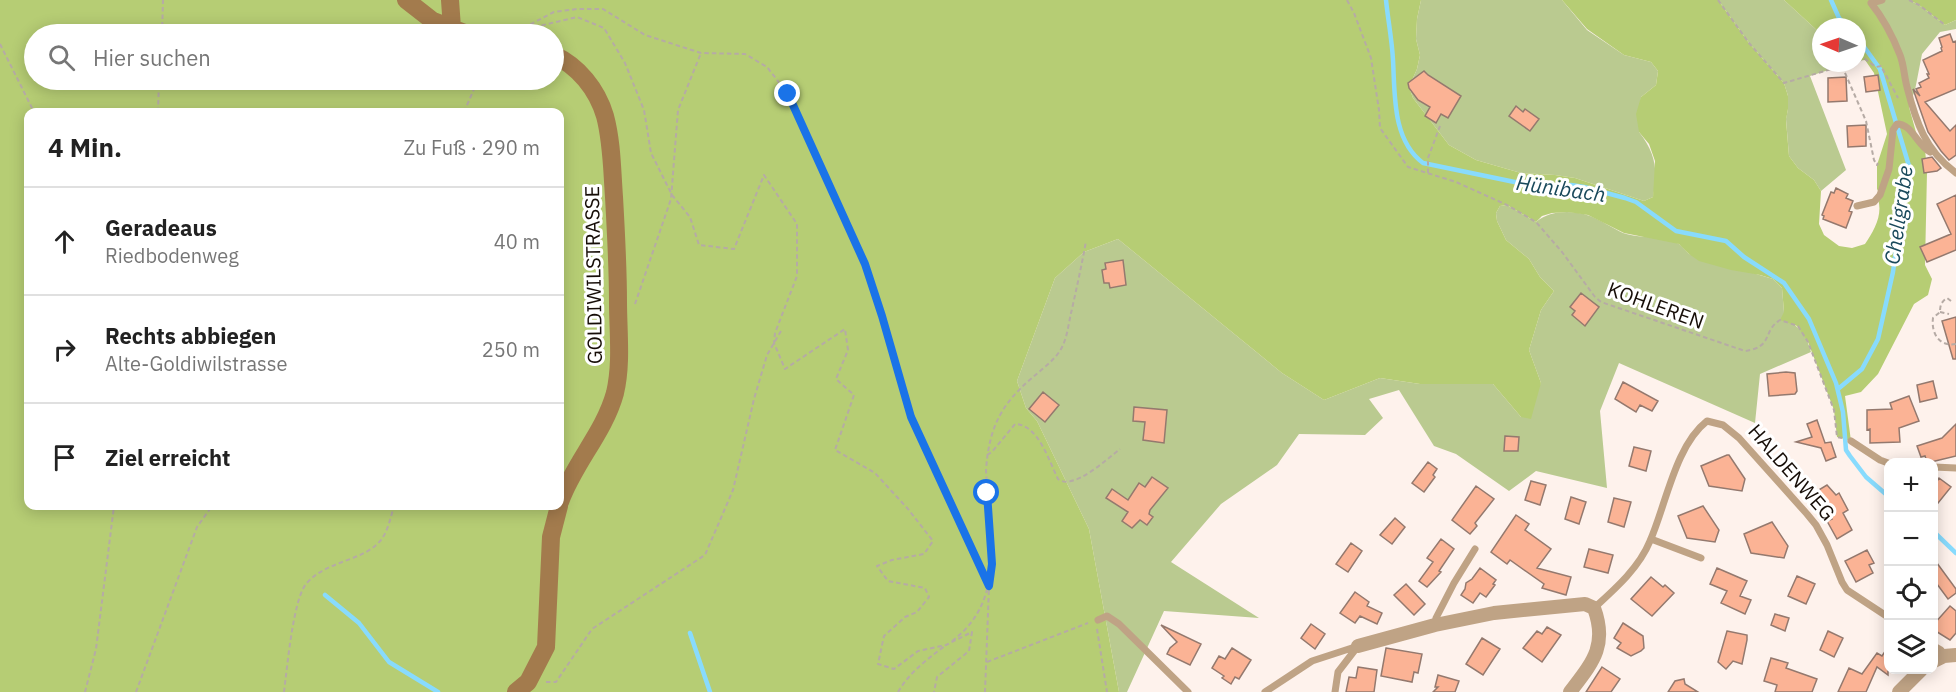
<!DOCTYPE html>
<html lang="de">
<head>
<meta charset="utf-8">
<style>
  :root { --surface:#fff; --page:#f2f2f2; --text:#222; --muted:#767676; --line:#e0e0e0 }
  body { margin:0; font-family:"IBM Plex Sans",sans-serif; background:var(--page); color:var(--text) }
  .controls { position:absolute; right:18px; bottom:18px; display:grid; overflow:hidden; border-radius:12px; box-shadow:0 3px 15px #0003 }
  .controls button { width:54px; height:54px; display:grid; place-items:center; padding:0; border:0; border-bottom:2px solid var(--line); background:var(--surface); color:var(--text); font:30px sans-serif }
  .compass { position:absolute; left:1812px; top:18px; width:54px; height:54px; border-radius:50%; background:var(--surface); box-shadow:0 3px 15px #0003; rotate:272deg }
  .stop { position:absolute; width:18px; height:18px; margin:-14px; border:4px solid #1a73e8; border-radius:50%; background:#fff }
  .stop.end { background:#1a73e8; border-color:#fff; box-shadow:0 2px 6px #0008 }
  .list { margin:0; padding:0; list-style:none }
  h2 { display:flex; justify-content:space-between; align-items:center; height:78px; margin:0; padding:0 24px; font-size:26px }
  h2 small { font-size:20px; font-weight:400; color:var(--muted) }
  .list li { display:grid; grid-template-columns:39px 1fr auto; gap:18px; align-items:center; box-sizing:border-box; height:108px; padding:0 24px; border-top:2px solid var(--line) }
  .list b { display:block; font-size:22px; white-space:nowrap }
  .list p { margin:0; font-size:20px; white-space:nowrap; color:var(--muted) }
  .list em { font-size:20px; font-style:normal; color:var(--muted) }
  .icon { flex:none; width:33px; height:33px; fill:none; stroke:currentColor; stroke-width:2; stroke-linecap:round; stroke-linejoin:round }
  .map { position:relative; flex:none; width:1956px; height:692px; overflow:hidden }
  .search { position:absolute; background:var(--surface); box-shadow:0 3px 15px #0003; left:24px; top:24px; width:540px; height:66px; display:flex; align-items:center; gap:15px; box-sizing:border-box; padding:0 21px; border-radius:33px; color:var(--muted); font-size:22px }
  .panel { position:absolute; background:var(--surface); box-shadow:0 3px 15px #0003; left:24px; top:108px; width:540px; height:402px; border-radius:12px }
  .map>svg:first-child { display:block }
  .green { fill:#baca90 }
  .forest { fill:#b6cd74; fill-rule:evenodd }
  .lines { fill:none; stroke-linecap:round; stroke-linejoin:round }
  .stream { stroke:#88dbfd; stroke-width:4.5 }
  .building { fill:#fbb395; stroke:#94796e; stroke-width:1.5 }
  .path { stroke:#b6aba5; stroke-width:2; stroke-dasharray:4.5 3; stroke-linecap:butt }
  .lane { stroke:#bfa385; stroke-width:7 }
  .street { stroke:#bfa385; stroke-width:14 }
  .secondary { stroke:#a37b4d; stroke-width:18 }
  .route { stroke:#1a73e8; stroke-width:8 }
  .labels { text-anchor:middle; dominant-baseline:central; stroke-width:6; stroke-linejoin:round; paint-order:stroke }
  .street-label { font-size:20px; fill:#160d07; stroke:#fff }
  .water-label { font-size:21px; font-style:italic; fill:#19495b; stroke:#fff }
</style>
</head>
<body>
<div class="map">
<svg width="1956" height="692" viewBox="0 0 1956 692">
  <rect width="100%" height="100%" fill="#fef2ec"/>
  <path class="green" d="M1421,0h141l25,30 37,25 27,7 7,9 -2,14 -15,12 -2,35c17,22 19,38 14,65l-9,4 -69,-23 -20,-3 -34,-2 -45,-13 -27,-15 -36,-47 -4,-11 8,-18 3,-14 -4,-16 1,-20z
    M1718,0h66l37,34v29h21l2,2 -34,11 36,94 -25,21 -7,-11 -16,-12 -9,-12 -3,-37 2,-10v-13l-4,-13 -35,-40z
    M1882,0h27l10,5 26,20 11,-5v9l-16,3 -18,22 -7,36 -4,11 -40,-98z
    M1507,205l29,17c14,-12 37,-12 54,-6 11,4 22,12 33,17 17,6 41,2 56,11 3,2 7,7 10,10l84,25 9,9 2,24 3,9c15,6 20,17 24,31l-51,22 -5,49 -136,-60 -19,48 7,77 -71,-17 -27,20 -53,-37 -22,-8 -35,-56 -30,9 14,19 -18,17 -66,-1 -22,31 -56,39 -50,58 88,56 -95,-7 -37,81h-8l-30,-163 -52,-108 -11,-13 -9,-27 38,-103 29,-26 34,-13 164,134 42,27 56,-22 40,6h73l28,33 20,-34 -12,-33 12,-40 13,-19 -14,-14 -11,-18 -23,-19 -9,-19 -1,-8 4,-7z"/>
  <path class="forest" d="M0,0h1421l-4,19 -1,20 4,16 -3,14 -8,18 4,11 36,47 27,15 45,13 34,2 20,3 69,23 9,-4 2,-36 -6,-17 -10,-12 -3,-18 5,-17 15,-12 2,-14 -7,-9 -27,-7 -37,-26 -25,-29h156l31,43 35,40 4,13v13l-2,11 3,36 9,12 16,12 7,11 -2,33 5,11 15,11 13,2 13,-4c9,-13 18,-29 13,-45l2,-4 -3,-6v-24l10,-31 -13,-61 -9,-13 -8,1v-34h-36v7l-37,-34h98l-11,2 29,53 11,46 -2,6 10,36 6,6 2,23 -2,93 7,14 -4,16 -14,9 -36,70 -17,18 -16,4 6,45 -14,-4 -3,-27 -26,-68 -11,-16 -17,-6 4,-8 -2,-24 -9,-9 -13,-4 -29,-5 -32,-9 -10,-7 -10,-10 -55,-11 -36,-18 -20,-3 -16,1 -10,3 -6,6 -29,-17 -7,1 -4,7 1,8 9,19 23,19 11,18 14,14 -13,19 -12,40 12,33 -10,36 -10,-2 -28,-33h-73l-40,-6 -56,22 -42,-27 -164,-134 -34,13 -29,26 -38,103 9,27 11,13 52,108 30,163h-1119zM34,34h520v46h-520zM28,112h532v394h-532z
    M1909,0h47v20l-11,5 -26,-20z"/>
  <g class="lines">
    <path class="stream" d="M1386,0c2,20 6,40 7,60 2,34 -1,80 30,103l111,23 37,-1 13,2 41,11 11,4 40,29 50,10 18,16 40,26 25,36 27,64 7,29 3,38 4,6 16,21 22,19
      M1831,0l8,18 9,9
      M1838,389l24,-20 16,-30 15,-67 11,-83 5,-23 -29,-97 -23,-32
      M1934,532l22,21
      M325,595l34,28 30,39 49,30
      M690,633l20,59"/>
  </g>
  <path class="building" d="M1950,34l3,8 3,-1v48l-31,13 25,29 6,-6v30l-7,5 -8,-9 -13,-19 -15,-43 7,7 -4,-7 5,-2 -2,-4 10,-5 -2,-4h2l-6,-14 19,-9 -1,-3 1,-1 -3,-9z
    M1424,71l4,4 33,21 -13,22 -7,-4 -5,9 -11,-7 5,-9 -12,-7 -9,-12 -1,-5z
    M1878,75l2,15 -14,2 -2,-15z
    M1846,77l1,24 -19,1v-24z
    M1516,106l7,6 2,-3 14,10 -9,12 -21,-15z
    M1866,125v21l-18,1 -1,-21z
    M1932,157l9,11 -4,3 -13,2 -2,-14z
    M1836,188l12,6 -2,4 7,3 -4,10 3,1 -6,16 -23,-9 1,-3 -2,-1 9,-23 3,1z
    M1956,195v55l-29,12 -7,-15 31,-13 -14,-30z
    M1123,260l3,25 -16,3 -1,-5h-5l-2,-13 4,-1 -1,-6z
    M1581,293l18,14 -14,19 -13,-11 3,-4 -5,-4z
    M1956,317v42h-3l-11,-38z
    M1786,372l9,1 2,18 -2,3 -26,2 -2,-22z
    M1933,381l4,17 -17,4 -3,-17z
    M1623,382l35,19 -6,10 -12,-6 -4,7 -21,-13z
    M1043,392l16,13 -14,17 -16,-13z
    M1909,396l10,25 -20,7 1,14 -30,1v-14l-3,1v-20l25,-1 -2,-6z
    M1134,407l33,3 -3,33 -21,-3 2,-18 -12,-1z
    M1817,420l8,23 6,-1 5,15 -10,4 -5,-13 -25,-6 16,-5 -5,-13z
    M1956,424v32l-25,6h-4l-2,-6 -4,1 -4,-11 25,-8z
    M1505,436l14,1 -1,14h-14z
    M1634,447l17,4 -5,20 -17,-5z
    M1727,455h2l16,24 -3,12 -33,-5 -8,-20z
    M1428,462l9,7 -4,6 2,2 -11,15 -12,-9z
    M1152,477l16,11 -18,22 -1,4 4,3 -6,8 -7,-5 -8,8 -10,-7 6,-9 -22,-14 6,-9 16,11 11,-17 6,4z
    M1939,478l12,9 -17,21v-22z
    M1531,481l15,4 -6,20 -15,-5z
    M1827,485l9,10 3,-2 9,17 -5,3 9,17 -15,9 -10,-18 5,-2 -15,-28z
    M1476,486l18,13 -19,24 2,3 -7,8 -18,-14z
    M1571,497l15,5 -7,22 -14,-5z
    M1614,498l17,4 -7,25 -16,-5z
    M1703,506l16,24 -4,12 -28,-4 -9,-22z
    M1516,515l13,9 -4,6 26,19 -14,19 34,9 -5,18 -24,-7 2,-4 -34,-24 -3,4 -16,-12z
    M1395,518l10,9 -13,17 -12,-9z
    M1772,522l16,24 -4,12 -33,-5 -7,-19z
    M1441,539l13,10 -15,22 2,1 -14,15 -8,-6 14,-19 -6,-4z
    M1351,543l11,8 -14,21 -12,-8z
    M1589,549l24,6 -5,18 -24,-6z
    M1867,550l7,13 -5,2 4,8 -17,9 -11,-21z
    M1934,559l22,30v4l-8,6 -14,-19z
    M1480,568l16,12 -3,4 2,1 -9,12 -6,-4 -7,10 -12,-8 4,-6 1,-6 6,-4z
    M1717,568l30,13 -7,15 11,4 -6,14 -24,-11 6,-12 -17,-7z
    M1797,576l18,8 -9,20 -18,-8z
    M1651,577l12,10 2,-2 9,8 -22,23 -21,-17z
    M1406,584l19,20 -11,11 -20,-20z
    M1355,592l14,10 -2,4 15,7 -5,11 -17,-8 -5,7 -15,-10z
    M1950,606l6,5v22l-6,7 -16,-10v-6z
    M1775,614l14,4 -4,13 -14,-6z
    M1623,623l20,13 1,12 -3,3 -10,5 -14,-8 4,-5 -7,-5z
    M1311,624l14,10 -10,15 -14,-11z
    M1161,625l40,19 -11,21 -23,-11 3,-6 7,-6z
    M1547,627l14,8 -19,27 -19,-14 14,-17 5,3z
    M1727,631l20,4v5l-5,24 -9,-3 -7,8 -8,-7z
    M1828,631l15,7 -9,19 -14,-7z
    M1482,638l18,11 -17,26 -17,-11z
    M1888,647v28l-11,-8 -11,25h-28l11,-24 13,6 15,-21 5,3z
    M1232,648l19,12 -12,19 -4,-2 -4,7 -9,-6 2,-2 -12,-8 7,-12 6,3z
    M1386,648l36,6 -4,19 -4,-1 -2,10 -31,-6z
    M1771,658l17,5 -2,5 31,11 -5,13h-37l2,-7 -13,-4z
    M1358,667l19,3 -3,22h-28l3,-15 7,1z
    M1602,667l18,12 -9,13h-25z
    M1438,675l21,6 -4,11h-22l5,-5h-3z
    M1684,679l1,5 13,8h-30l7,-11z"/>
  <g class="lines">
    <path class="path" d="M1347,0l7,13 17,45 8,52 1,18 28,39 48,15 51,23 29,17 26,30 33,45 6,5 144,49c29,-4 17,-20 35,-31l18,6 10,16 26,68 3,27 5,1
      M1718,0l31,43 35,40 68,-20
      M1909,0l10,5 26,20
      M162,34l1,-34
      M494,34l37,-10 23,-12 23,-3h26l42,26 56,18 44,1 22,13 21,27 77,170 18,52 28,101 78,169 -4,106
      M505,34l72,-17 27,11 21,35 19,47 7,43 21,42 18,22 9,28 35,4 30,-74 33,49v52l-22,57 -1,10 11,26 60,-40 3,21 -12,29 18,16 -19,55 40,23 33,36 25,32 -9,13 -32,6 -15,6 11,15 37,7 4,9 -12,15 -12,5 -21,19 -6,28 16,5 24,-18 28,-6 26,-13 -3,19 -32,26 -3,15
      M0,44l34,68
      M1857,61l8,-2 11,8 5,-1 17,32
      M1842,66l24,55 8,39 3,5 1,-2
      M158,112l1,-32
      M464,112l14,-32
      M1428,173v-15l12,-32
      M1951,301l-4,-3c-6,4 -7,8 -7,14l-7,6c-2,15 6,29 23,26
      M635,304l36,-105 7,-89 23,-57
      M1940,312l9,2
      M987,455l5,-3 23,-28c23,0 34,37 43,55 15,12 49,-20 62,-30
      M1097,629l10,63
      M952,641c56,-41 37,-111 34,-171 3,-41 14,-65 46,-92 11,-10 25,-19 31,-33 5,-11 6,-25 9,-36 5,-23 10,-45 14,-68
      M987,662l101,-39
      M546,682h10l36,-53 113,-74 28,-65 21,-91 13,-44 14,-24
      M85,692l11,-43 18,-143
      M136,692l61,-165 15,-21
      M284,692c3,-23 9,-92 22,-108 20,-24 57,-22 75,-44 7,-9 10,-24 13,-34
      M898,692c12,-20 28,-32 47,-46"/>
    <path class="lane" d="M1882,0l-11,3c12,15 22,34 29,52 4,10 4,21 7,32 9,35 18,63 49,86
      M1857,206l17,-4 6,-7 9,-26 4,-39 4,-6c15,0 20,21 33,28
      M1851,441l29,19 8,3
      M1934,467l22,1
      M1651,539l50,19
      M1594,608c21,-19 45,-40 56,-67 16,-36 25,-95 57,-120l16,4 16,13 68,76 9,11 11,20 15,37 5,8 41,27
      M1098,620l9,-4 12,8 69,68
      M1435,625l1,-7 18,-35 21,-34
      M1934,646l7,4 3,6
      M1265,692l47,-31 46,-15
      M1335,692l3,-20 20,-26"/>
    <path class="street" d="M1358,646l77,-21 59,-12 91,-9 9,4c14,38 -2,55 -24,84
      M1934,661l10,-5 12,-1
      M1899,692l22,-22"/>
    <path class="secondary" d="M406,0l27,21 34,13
      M450,0l2,28
      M554,55c24,11 43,34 51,61 7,26 7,54 9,81 2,35 4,70 4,105 0,30 4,61 -3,91 -11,40 -41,70 -55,109
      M516,692l12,-10 18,-35 5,-110 8,-31"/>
  </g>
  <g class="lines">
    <path class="route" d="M788,94l77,170 17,52 29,101 78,169 3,-22 -5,-71"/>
  </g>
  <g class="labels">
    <g class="street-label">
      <text transform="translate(593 275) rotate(-91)">GOLDIWILSTRASSE</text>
      <text transform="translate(1656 305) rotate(20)">KOHLEREN</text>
      <text transform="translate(1792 472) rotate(49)">HALDENWEG</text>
    </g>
    <g class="water-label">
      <text transform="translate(1561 188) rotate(8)">Hünibach</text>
      <text transform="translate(1898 215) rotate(-82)">Cheligrabe</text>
    </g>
  </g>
</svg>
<div class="controls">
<button>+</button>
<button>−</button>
<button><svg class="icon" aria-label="locate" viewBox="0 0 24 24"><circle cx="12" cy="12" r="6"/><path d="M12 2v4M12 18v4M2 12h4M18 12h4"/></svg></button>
<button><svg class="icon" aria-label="layers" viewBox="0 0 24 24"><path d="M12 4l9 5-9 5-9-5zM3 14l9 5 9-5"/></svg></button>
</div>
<svg class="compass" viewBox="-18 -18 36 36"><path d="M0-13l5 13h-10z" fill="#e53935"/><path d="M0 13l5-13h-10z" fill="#767676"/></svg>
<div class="stop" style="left:987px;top:493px"></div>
<div class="stop end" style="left:788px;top:94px"></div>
<div class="search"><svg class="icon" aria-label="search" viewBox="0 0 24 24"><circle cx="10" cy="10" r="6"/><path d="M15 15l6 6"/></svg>Hier suchen</div>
<section class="panel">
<h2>4 Min.<small>Zu Fuß · 290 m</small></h2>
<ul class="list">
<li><svg class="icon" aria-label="ahead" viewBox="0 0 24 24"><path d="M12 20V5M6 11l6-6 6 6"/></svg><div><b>Geradeaus</b><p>Riedbodenweg</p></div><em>40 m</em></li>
<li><svg class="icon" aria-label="right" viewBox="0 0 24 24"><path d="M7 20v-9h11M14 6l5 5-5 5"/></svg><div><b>Rechts abbiegen</b><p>Alte-Goldiwilstrasse</p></div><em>250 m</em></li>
<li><svg class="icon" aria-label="arrive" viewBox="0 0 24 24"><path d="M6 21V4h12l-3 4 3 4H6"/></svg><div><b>Ziel erreicht</b></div></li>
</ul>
</section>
</div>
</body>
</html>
